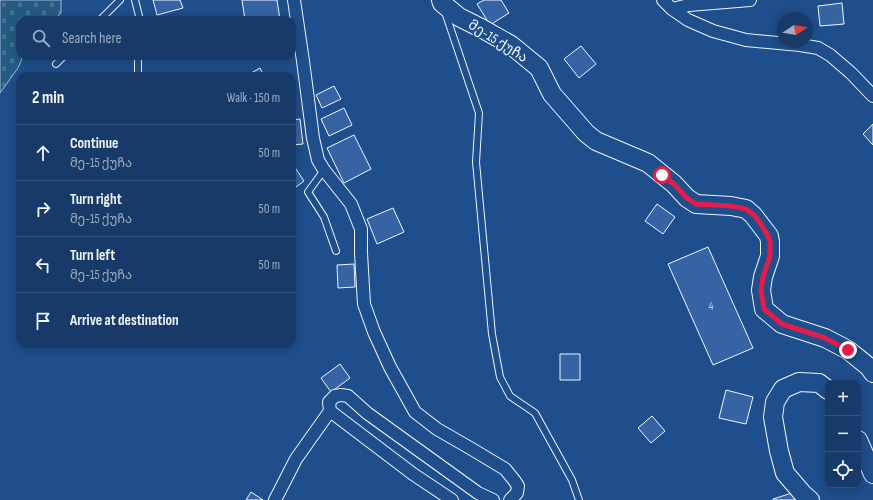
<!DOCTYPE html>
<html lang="en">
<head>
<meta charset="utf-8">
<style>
  :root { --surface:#173a69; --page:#244571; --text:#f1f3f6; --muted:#9eadc0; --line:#36547d }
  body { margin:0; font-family:"Sofia Sans Condensed","Noto Sans Georgian",sans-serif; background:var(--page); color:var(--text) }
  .controls { position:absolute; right:12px; bottom:12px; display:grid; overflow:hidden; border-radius:8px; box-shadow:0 2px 10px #0003 }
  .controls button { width:36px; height:36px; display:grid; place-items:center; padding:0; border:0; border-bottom:1px solid var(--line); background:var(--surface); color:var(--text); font:20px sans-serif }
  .compass { position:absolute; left:777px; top:12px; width:36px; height:36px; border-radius:50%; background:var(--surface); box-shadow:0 2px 10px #0003; rotate:78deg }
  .stop { position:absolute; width:12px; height:12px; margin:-9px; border:3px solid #e11d48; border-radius:50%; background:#fff }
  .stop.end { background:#e11d48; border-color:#fff; box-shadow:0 1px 4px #0008 }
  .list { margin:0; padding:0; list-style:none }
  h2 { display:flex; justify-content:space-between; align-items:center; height:52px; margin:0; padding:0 16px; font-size:17px }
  h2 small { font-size:13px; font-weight:400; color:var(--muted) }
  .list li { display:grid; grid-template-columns:26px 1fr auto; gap:12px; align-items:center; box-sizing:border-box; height:56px; padding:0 16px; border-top:1px solid var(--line) }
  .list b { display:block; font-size:15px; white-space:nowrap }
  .list p { margin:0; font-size:13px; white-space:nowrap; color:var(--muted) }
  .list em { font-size:13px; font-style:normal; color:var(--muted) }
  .icon { flex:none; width:22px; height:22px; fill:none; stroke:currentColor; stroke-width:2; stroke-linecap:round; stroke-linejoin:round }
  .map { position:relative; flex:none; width:873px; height:500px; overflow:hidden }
  .search { position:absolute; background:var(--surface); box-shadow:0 2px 10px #0003; left:16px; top:16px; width:280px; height:44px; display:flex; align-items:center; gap:10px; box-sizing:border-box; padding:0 14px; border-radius:12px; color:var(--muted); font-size:15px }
  .panel { position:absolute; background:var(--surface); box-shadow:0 2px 10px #0003; left:16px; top:72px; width:280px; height:276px; border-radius:12px }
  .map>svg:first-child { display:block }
  .cemetery { fill:url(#cemetery-stones); stroke:#a8bbd7 }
  .building { fill:#3563a3; stroke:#f2f6ff }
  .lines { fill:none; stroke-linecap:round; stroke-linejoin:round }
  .lane-casing { stroke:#f2f6ff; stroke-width:8 }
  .street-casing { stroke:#f2f6ff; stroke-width:14 }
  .secondary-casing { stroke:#f2f6ff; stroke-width:20 }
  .lane { stroke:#1f4e8c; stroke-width:6 }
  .street { stroke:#1f4e8c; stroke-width:12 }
  .secondary { stroke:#1f4e8c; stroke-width:18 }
  .route { stroke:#e11d48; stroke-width:5 }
  .labels { text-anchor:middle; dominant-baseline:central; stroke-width:3; stroke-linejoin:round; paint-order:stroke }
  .number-label { font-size:12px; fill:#c3d1e8 }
  .street-label { font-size:14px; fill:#f2f6ff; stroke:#1f4e8c }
</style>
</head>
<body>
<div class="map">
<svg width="873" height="500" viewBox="0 0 873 500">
  <defs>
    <pattern id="cemetery-stones" width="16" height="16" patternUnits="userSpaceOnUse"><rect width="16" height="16" fill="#245a82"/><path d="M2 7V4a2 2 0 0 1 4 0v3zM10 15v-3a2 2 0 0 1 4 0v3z" fill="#447295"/></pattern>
  </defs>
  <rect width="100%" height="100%" fill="#1f4e8c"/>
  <path class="cemetery" d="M0,0h61v13l-7,7h-34v36h3l-5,12 -18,25z"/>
  <path class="building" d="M153,0h27l3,8 -26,7z
    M242,0h35l3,20h-35z
    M484,0h17l8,13 -19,12 -13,-21z
    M842,3l2,21 -24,2 -2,-20z
    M581,46l15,18 -17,14 -15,-19z
    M260,68l4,8h-18z
    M181,73l1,3h-22z
    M334,86l7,13 -19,9 -6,-13z
    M344,108l8,17 -23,11 -8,-17z
    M300,119l3,25 -11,1v-25z
    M873,124v21l-10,-11z
    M354,135l17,34 -27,14 -17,-35z
    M292,163l12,18 -12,9z
    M657,204l18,13 -12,17 -18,-13z
    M393,208l11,24 -27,12 -10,-25z
    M708,247l45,101 -40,17 -45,-101z
    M354,264l1,23 -17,1 -1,-23z
    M560,354h20v26h-20z
    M340,364l10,14 -19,14 -10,-14z
    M726,390l27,7 -7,27 -27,-6z
    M652,416l13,15 -14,12 -13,-15z
    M251,492l12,8h-17z
    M792,493l3,7h-22v-1z"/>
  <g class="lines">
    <defs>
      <path id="lane" d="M135,0l5,20
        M445,12l34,101 -3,49 16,172 8,43 10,19 25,17 37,67 7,20
        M100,20l20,-20
        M56,64l8,-8
        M138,76v-20
        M324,170l-16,22 16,25 12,34"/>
      <path id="street" d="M294,0l9,61 10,77 5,22 6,10 27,34 10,25v24l3,51 10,28 16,35 25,45 22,17 33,19 35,21 9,11 4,6 -1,7 -7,7
        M663,0l9,9 16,11 25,11 33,9 54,5 18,3 12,7 21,18 22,23
        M672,9l17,-4 61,-5
        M275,500l21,-41 34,-48
        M452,500l-39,-26 -83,-63 -1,-9 6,-6 6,-1 7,1 19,17 111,80 15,7"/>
      <path id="secondary" d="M441,0l1,3 17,14 22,11 30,17 28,23 13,26 34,39 10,8 52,22 26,21 13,14 9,6 35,2 15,3 7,6 16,21 1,6v14l-7,21 -2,13 3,19 18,15 43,14 23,12 21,17 4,6
        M858,440l15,34
        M810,500l-7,-6 -18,-21 -6,-22 -6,-34 2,-15 8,-13 16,-7 20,1 9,7"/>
    </defs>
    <use href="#lane" class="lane-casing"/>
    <use href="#street" class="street-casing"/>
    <use href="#secondary" class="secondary-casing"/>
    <use href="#lane" class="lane"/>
    <use href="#street" class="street"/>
    <use href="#secondary" class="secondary"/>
  </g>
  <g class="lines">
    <path class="route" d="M662,175l12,9 13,14 9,6 35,2 15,3 8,6 7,9 7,12 2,6v14l-7,21 -2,13 3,19 18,15 43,14 23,12"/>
  </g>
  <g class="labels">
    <g class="number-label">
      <text x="711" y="306">4</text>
    </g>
    <g class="street-label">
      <text transform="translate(498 41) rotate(32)">მე-15 ქუჩა</text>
    </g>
  </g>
</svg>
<div class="controls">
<button>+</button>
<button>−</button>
<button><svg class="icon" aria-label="locate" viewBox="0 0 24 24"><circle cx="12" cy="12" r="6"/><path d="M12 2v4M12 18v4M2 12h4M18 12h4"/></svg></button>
</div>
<svg class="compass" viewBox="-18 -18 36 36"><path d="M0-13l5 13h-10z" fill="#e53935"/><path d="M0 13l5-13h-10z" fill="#9eadc0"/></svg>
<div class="stop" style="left:662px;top:175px"></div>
<div class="stop end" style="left:848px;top:350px"></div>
<div class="search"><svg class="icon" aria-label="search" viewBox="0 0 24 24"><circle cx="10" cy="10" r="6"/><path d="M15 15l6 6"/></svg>Search here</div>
<section class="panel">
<h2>2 min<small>Walk · 150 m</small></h2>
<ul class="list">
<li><svg class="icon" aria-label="ahead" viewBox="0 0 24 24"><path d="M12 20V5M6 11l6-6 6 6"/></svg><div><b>Continue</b><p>მე-15 ქუჩა</p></div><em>50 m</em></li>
<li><svg class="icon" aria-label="right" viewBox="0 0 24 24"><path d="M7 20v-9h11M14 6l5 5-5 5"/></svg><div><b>Turn right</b><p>მე-15 ქუჩა</p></div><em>50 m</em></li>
<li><svg class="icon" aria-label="left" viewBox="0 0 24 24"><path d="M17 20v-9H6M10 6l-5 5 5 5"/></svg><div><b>Turn left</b><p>მე-15 ქუჩა</p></div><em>50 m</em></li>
<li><svg class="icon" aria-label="arrive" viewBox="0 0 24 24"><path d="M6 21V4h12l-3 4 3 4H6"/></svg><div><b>Arrive at destination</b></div></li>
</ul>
</section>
</div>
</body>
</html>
